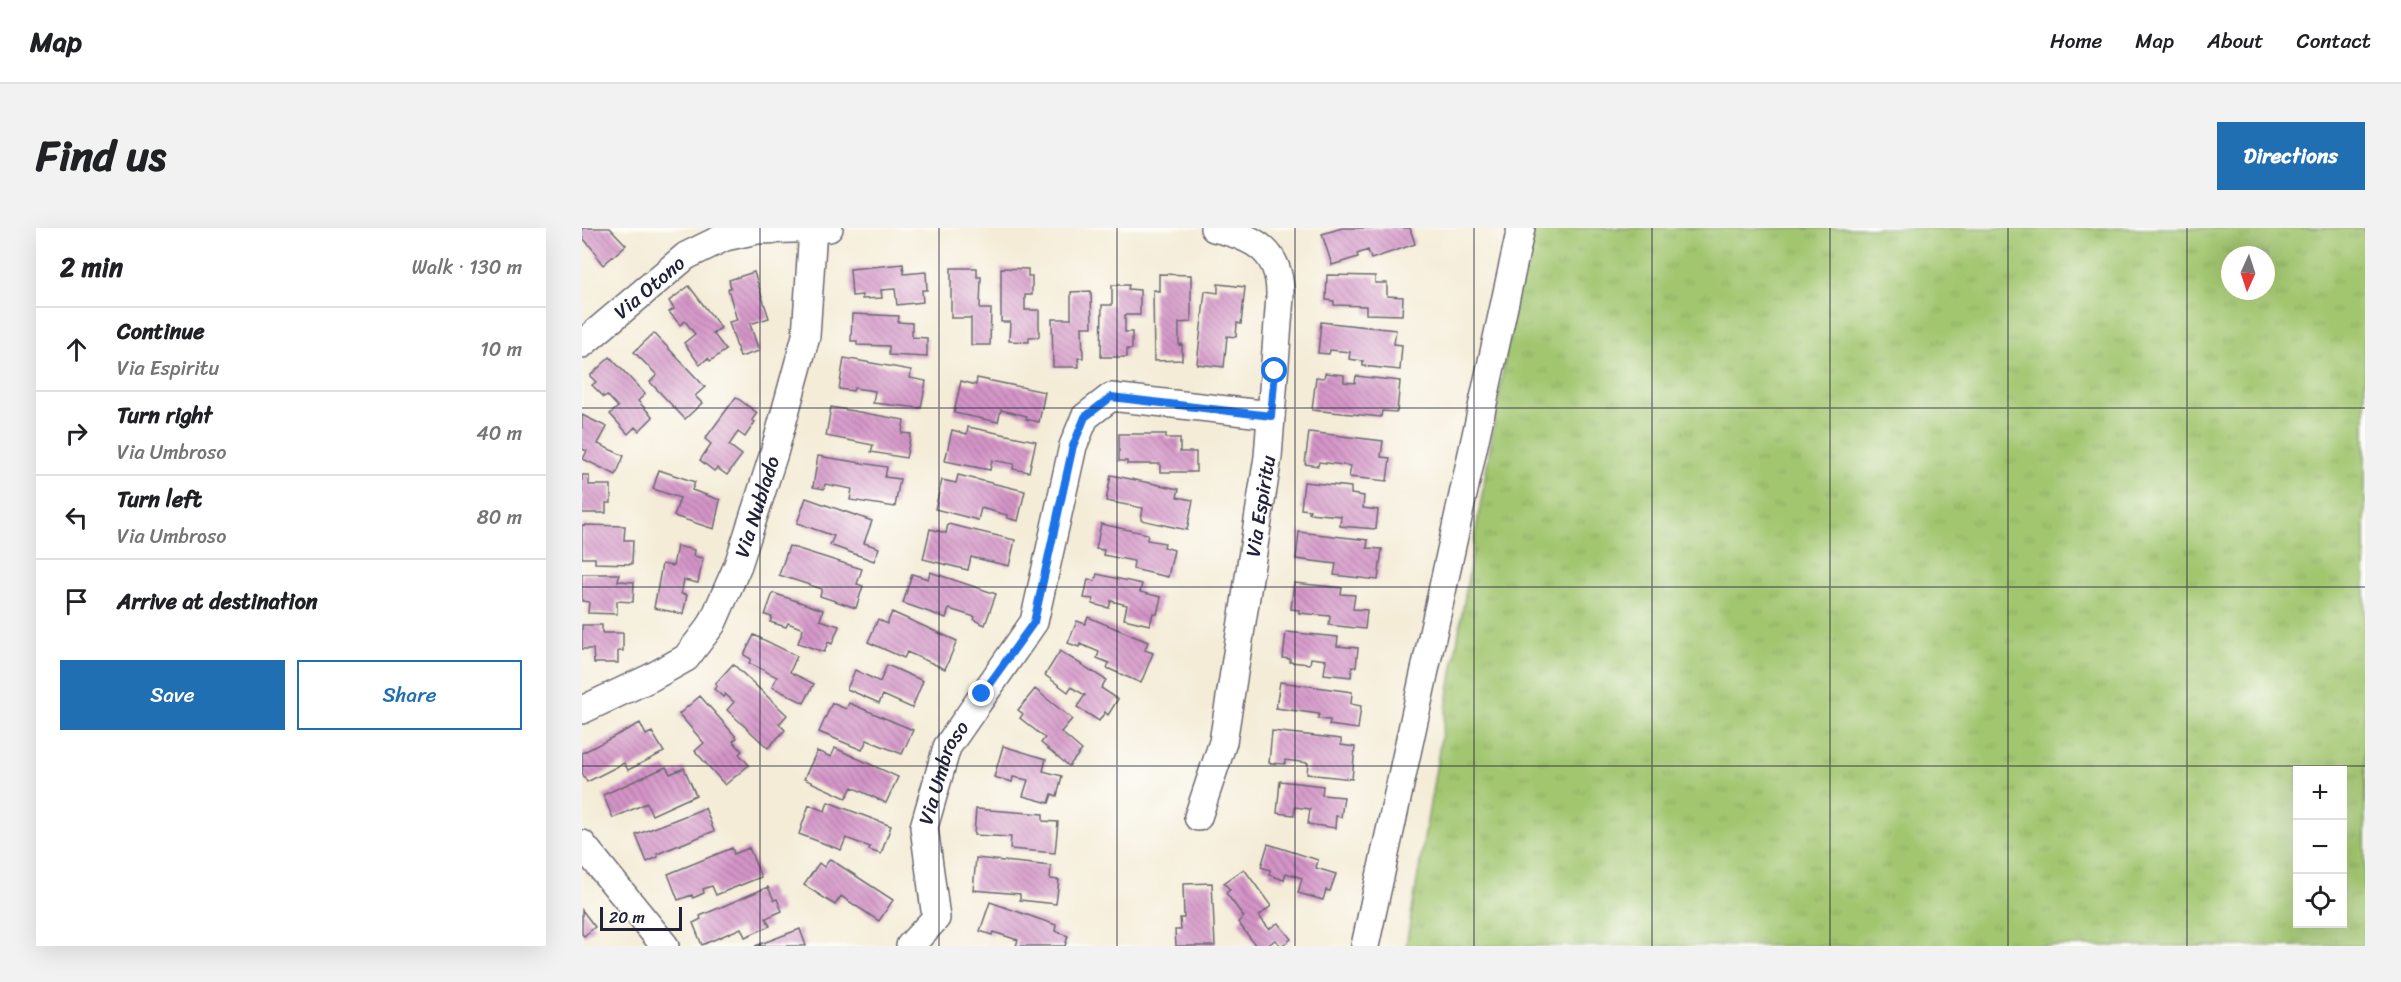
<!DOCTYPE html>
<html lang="en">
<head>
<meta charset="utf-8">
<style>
  :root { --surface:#fff; --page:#f2f2f2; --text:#202124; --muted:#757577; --line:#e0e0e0; --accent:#1f6fb2 }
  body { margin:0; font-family:Sriracha,sans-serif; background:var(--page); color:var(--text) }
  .controls { position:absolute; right:18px; bottom:18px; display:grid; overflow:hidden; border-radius:0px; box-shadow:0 6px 24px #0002 }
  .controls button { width:54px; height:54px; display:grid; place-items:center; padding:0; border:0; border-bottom:2px solid var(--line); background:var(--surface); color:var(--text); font:30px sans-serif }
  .compass { position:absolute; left:1639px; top:18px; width:54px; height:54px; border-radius:50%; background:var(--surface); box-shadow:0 6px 24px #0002; rotate:183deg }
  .scale { position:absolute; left:18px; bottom:15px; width:82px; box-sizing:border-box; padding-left:6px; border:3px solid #22223b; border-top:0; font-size:16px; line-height:21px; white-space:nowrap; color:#22223b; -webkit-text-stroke:4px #fdfcf7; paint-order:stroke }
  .stop { position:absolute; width:18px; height:18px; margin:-14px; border:4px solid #1a73e8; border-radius:50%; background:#fff }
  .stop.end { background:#1a73e8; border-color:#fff; box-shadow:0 2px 6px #0008 }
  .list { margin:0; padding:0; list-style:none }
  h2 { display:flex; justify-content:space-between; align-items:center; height:78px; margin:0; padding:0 24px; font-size:26px }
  h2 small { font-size:20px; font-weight:400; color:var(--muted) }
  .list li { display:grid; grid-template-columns:39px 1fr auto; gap:18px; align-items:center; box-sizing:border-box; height:84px; padding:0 24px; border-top:2px solid var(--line) }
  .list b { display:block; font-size:22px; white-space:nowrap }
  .list p { margin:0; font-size:20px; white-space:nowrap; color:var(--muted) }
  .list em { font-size:20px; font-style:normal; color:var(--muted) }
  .actions { display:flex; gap:12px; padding:18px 24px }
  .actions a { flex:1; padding:14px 0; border:2px solid var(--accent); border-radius:0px; text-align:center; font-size:21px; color:var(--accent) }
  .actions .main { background:var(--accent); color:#fff }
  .icon { flex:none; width:33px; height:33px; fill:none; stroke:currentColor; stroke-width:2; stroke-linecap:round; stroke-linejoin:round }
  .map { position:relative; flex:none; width:1783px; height:718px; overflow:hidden; border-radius:0px }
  header { display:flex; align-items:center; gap:36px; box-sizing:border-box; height:84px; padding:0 30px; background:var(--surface); border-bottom:2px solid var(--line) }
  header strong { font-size:28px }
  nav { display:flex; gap:33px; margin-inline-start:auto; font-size:21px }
  .intro { display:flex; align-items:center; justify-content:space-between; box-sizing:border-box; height:144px; padding:0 36px }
  h1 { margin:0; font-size:42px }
  .button { padding:15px 27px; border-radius:0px; background:var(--accent); color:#fff; font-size:21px; font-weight:700 }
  main { display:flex; gap:36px; padding:0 36px }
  aside { flex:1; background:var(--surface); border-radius:0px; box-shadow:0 6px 24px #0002 }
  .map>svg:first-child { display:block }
  .grass { fill:url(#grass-tufts); stroke:#627456; stroke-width:1.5; fill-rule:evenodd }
  .building { fill:url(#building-back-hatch) }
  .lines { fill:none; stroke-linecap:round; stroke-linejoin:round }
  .minor-casing { stroke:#6c6972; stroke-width:30 }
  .minor { stroke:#fff; stroke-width:27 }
  .route { stroke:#1a73e8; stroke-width:8 }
  .grid { fill:none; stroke:#22223b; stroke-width:1.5; stroke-opacity:0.55 }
  .labels { text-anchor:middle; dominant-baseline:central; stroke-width:4.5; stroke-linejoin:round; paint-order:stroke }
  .street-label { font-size:20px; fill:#22223b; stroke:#fdfcf7 }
</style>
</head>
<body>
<header>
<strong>Map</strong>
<nav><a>Home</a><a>Map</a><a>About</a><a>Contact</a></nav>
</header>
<div class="intro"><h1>Find us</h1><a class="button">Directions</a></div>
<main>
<aside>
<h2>2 min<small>Walk · 130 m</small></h2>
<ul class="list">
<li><svg class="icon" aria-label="ahead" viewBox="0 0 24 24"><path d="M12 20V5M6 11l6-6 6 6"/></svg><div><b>Continue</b><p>Via Espiritu</p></div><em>10 m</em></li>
<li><svg class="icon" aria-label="right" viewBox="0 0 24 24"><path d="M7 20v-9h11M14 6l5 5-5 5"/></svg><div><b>Turn right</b><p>Via Umbroso</p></div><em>40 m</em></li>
<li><svg class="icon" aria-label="left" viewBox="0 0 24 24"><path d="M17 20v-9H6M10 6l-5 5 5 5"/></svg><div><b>Turn left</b><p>Via Umbroso</p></div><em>80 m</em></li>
<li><svg class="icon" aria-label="arrive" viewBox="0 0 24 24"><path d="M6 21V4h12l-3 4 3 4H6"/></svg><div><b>Arrive at destination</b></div></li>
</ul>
<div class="actions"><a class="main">Save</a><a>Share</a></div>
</aside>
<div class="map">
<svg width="1783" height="718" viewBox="0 0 1783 718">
  <defs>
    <pattern id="grass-tufts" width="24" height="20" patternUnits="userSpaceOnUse" patternTransform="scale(1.5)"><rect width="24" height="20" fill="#a2c670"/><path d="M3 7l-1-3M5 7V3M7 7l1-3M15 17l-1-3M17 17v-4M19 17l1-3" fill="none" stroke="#8baa62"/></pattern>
    <pattern id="building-back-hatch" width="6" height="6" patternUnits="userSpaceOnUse" patternTransform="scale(1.5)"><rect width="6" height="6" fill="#d494c7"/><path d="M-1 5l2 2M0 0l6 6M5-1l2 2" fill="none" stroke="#ac78a3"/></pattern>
  </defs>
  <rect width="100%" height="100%" fill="#fdfcf7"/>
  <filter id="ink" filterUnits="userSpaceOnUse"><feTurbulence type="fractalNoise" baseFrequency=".0167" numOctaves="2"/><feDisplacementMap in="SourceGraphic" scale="12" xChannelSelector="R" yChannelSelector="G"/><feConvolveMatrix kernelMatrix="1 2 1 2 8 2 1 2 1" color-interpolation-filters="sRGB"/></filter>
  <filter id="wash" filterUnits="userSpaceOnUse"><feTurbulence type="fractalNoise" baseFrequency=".008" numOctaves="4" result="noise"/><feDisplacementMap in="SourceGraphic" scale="24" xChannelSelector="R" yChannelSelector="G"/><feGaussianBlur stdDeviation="1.35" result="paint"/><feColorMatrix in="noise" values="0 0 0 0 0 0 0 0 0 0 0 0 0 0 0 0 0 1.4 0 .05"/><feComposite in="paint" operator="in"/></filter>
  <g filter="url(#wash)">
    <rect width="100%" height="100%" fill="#f4ecd7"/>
    <path class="grass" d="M945,0h838v718h-959zM1648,27h36v36h-36zM1716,542h44v154h-44z"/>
    <g id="blocks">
      <path class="building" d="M0,0h28l16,17 -23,20 -7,-9 1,-2 -15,-17z
        M760,0h68l5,16 -44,15 -3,-9 -11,4 1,3 -26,8 -10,-31z
        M321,36l1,10 22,-2 1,18h-5l1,12 -26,3 -2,-16 -14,1 1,8 -20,1v-4l-10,1 -2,-27z
        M369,40h26v9h4l-1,32h11l-1,36h-19v-27h-20z
        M419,40l27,1v7h4v19h-7v15h14v27h-10v5l-20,-1 1,-19h-9z
        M172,44l15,46 -19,6 9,27 -19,6 -11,-35 8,-2 -9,-31 3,-1 -2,-8z
        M577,46l32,1v47l-12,1v22l3,-1v16l-28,1 -1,-71 6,1z
        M745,47l48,1v7h12v13l16,1 -1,18 -36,-1v-8l-32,-1v-4l-8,-1z
        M636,56l27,3 -4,37 -4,-1 -1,14 -9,-1 -3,31 -27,-3 8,-73 13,2z
        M530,57h17l-1,4 12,1v25h-15v17h7v17h-5v8h-26l1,-52h10z
        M107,58l32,42 -8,5 13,17 -16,11 -2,-3 -8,7 -16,-22 11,-9 -10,-13 -5,4 -11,-13 5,-3 -5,-8z
        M509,63l1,36h-10l1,31h-5l1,9h-26l-1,-48h19v-27z
        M270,86l47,2 -1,6 14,1v14l15,1v19l-38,-2v-9l-32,-1v-4h-6z
        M739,94l75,8 -2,14 8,1 -2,25 -37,-4v-5l-14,-2 1,-7 -20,-2 -1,4 -11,-1z
        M72,105l51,54 -10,9 7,7 -17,16 -35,-37 7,-7 -23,-23z
        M28,129l35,37 -7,7 15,16 -14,14 -4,-4 -7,7 -18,-20 8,-7 -11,-12 -3,2 -12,-12 4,-3 -6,-6z
        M262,130l67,12 -1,8 16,3 -5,27 -48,-5 2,-12 -21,-3 -1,3 -14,-2z
        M743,145l19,2v7l11,1 1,-7 44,5 -3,31 -15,-1 -1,6 -69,-7 4,-33 8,1z
        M395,150l68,14 -6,30 -13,-3 1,-3 -26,-6 -3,12 -44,-9 7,-32 15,4z
        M154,169l21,16 -5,7 3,2 -10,15 -7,-5 -9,13 13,10 -15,20 -10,-7 -3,3 -14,-11 11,-16 -6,-5z
        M249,179l73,13 -2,13 9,1 -5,24 -35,-6 2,-7 -47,-9z
        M0,187l25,12 -9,17 26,12 -8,19 -33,-16 4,-8 -5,-2z
        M386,199l68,14 -7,31 -16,-3 1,-5 -22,-4 -2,10 -45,-9 7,-31 15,4z
        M727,204l74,9 -2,16 9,1 -3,23 -38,-4 2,-11 -32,-4 -1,4 -13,-2z
        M537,206h47v4h14v14h16v20h-36v-8h-33v-3h-8z
        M236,228l69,11 -2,10 15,2 -5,28 -45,-7 2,-11 -27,-5 -1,5 -11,-2z
        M77,242l36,12 -3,8 28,10 -6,29 -40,-13 6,-18 -27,-9z
        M0,247h7v10h22v18h-5v10h-24z
        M376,247l67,16 -7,30 -11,-3v-3l-26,-7 -3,12 -43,-11 7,-29 14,3z
        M529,247l68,14 -2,8 16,3 -6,30 -46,-10 2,-12 -37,-7z
        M722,254l47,5v7l13,2 -1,12 15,2 -2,19 -36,-3 1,-10 -32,-3 1,-3 -9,-1z
        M224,270l66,23 -8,22 15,5 -5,13 -44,-16 4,-9 -37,-13z
        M366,296l67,16 -6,26 -38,-9 -3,13 -45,-11 7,-30 16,4z
        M519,296l47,10 -1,6 18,3 -1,4 10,3 -6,27 -35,-8 1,-8 -31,-6 1,-5 -8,-1z
        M0,297l43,1 -1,14h9l-1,24 -37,-1v-5h-13z
        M717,304l69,8 -1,8 15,1 -4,31 -44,-5 2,-11 -40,-5z
        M95,318l17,4 -1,6 10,2 -5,25 -14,-3 -3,14 6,1 -4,19 -29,-6 8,-44 11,2z
        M207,318l73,23 -5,15 6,2 -7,22 -36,-12 2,-7 -43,-14z
        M348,344l66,22 -11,31 -11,-5 1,-3 -26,-8 -3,9 -43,-15 9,-29 16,5z
        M0,346h37l-1,7 16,1 -1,20 -16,-1v13l-29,-1 1,-11 -7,-1z
        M515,346l45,10 -2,8 21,5 -4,17 -4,-1 -3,12 -26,-6 3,-14 -16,-4 -2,7 -17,-4 1,-5 -9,-1 4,-19 7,2z
        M712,355l48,5 -1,6 14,1 -2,14 14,1 -2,19 -36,-4 1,-9 -31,-3v-3l-8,-1z
        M191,365l50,17 -3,10 19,6 -7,18 -4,-2 -4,10 -26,-9 5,-14 -15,-6 -2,4 -16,-5 2,-5 -7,-2z
        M310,384l65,29 -12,28 -38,-17 -3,6 -36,-16 10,-23 9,5z
        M506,389l60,25 -3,8 8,3 -12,30 -34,-15 2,-5 -12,-5 2,-6 -19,-8 -1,3 -11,-4 9,-22 8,3z
        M0,397h20v8h21v18h-5v12h-24l-1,-14h-11z
        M704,404l52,5 -1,9 21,2 -2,19h-4l-1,10 -27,-3 2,-14 -15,-2 -1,6 -20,-2v-3l-7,-1z
        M172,407l43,21 -7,16 24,12 -10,19 -32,-16 5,-10 -28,-14 2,-4 -7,-4z
        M478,423l46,29 -5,8 17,11 -10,16 -3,-3 -6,9 -22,-14 8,-12 -14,-8 -3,5 -23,-17z
        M151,436l54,51 -8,9 6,6 -17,18 -41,-38 7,-8 -9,-8 -2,3 -9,-8 3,-3 -2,-2z
        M305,437l36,16 -11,27 -29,-13 -4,8 -32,-14 8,-19 25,12z
        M698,454l72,10 -1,12 10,2 -3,23 -29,-4 1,-5 -12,-1 1,-5 -43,-6z
        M453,461l37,30 -11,13 21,18 -13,16 -28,-23 4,-5 -25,-20 3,-4 -5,-4z
        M118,468l37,42 -4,3 9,10 -3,3 10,11 -24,20 -30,-34 9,-8 -25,-29z
        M250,475l14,6 3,-6 64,27 -11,24 -35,-14 -5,10 -43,-18z
        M58,495l6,12 6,-3 12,20 -36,18 -4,-7 -37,19 -5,-9v-20z
        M690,503l69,8v6l14,2 -3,32 -45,-5 1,-11 -23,-3v4l-16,-1z
        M421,518l43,13 -3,12 19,5 -5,20 -5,-2 -3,9 -26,-7 5,-16 -15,-3 -1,5 -18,-5z
        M253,520l63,29 -12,26 -34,-16 -6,11 -42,-19 13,-28 14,6z
        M84,539l4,7 14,-6 12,27 -44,20 -5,-12 -34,15 -10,-23z
        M698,553l43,5 -1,9 22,2 -3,20 -5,-1 -1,12 -27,-4 2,-15 -15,-2 -1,8 -17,-2z
        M246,574l63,24 -10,28 -12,-4 1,-3 -24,-9 -5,12 -42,-16 10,-29 16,6z
        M123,580l9,23 -57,23 1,3 -11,5 -11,-27z
        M394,581l67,5v7l15,1 -3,31 -45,-4 1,-12 -37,-2z
        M686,616l50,16 -2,8 20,6 -6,17 -4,-1 -3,10 -25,-7 4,-15 -16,-5 -2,7 -15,-5 1,-5 -9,-3z
        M150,620l2,6 15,-6 12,29 -45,18 -4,-9 -9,3 1,4 -11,5 -1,-3 -14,5 -10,-26z
        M394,630l75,8 -1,13 9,1 -3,24 -36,-4v-6l-47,-4z
        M248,631l63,41 -14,21 -38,-25 -6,9 -31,-20 15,-22 5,4z
        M662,641l27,37 -12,10 10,13 9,-6 13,16 -10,7 -6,-6 -8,6h-11l-18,-24 6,-5 -18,-24 4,-3 -6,-7z
        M630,655l3,63h-39l-1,-16h6l-1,-12h4l-1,-34z
        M186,659l6,13 3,-1 5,12 -16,7 4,8 -25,11 -4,-9 -39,17 -9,-22 8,-4 -1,-3z
        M408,674l66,23 -1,6 13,5 -3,10h-49l2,-6 -25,-8 -1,3 -12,-4z
        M0,682l13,17 -11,9 -2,-2z
        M218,701l6,17h-51z"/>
    </g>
  </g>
  <g filter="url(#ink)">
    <use href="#blocks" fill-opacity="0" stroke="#6c6972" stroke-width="1.5"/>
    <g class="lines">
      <defs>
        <g id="minor">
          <path id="s1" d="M0,116l104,-88 39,-19 32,-7 72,-2"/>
          <path id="s2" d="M0,482l68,-32 36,-20 26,-34 26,-59 36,-112 32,-117 7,-108"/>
          <path id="s3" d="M616,589l25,-75 45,-285 12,-161c1,-45 -26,-59 -66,-68"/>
          <path d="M0,616l83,102"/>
          <path id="s4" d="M328,718l26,-28 -12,-91 23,-80 87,-125 39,-176 12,-29 26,-20 160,18"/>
          <path d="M783,718l156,-718"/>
        </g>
      </defs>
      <use href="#minor" class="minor-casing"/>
      <use href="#minor" class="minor"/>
    </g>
  </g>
  <g class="lines" filter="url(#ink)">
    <path class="route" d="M400,466l52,-72 39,-176 12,-29 26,-20 160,19 4,-45"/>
  </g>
  <path class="grid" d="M178,0v718M357,0v718M535,0v718M713,0v718M892,0v718M1070,0v718M1248,0v718M1426,0v718M1605,0v718M0,180h1783M0,359h1783M0,538h1783"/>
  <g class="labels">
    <g class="street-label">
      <text stroke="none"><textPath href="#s1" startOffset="88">Via Otono</textPath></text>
      <text stroke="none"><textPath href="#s2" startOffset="285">Via Nublado</textPath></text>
      <text stroke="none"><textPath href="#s3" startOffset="318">Via Espiritu</textPath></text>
      <text stroke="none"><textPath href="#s4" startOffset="188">Via Umbroso</textPath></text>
    </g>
  </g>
</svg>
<div class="controls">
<button>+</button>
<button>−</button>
<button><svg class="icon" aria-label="locate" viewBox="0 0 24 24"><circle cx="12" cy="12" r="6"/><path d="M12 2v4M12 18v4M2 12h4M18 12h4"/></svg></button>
</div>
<svg class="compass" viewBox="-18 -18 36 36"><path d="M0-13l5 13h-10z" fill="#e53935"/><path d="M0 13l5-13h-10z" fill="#757577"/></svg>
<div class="scale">20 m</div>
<div class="stop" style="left:693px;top:143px"></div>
<div class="stop end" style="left:400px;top:466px"></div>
</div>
</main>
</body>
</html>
